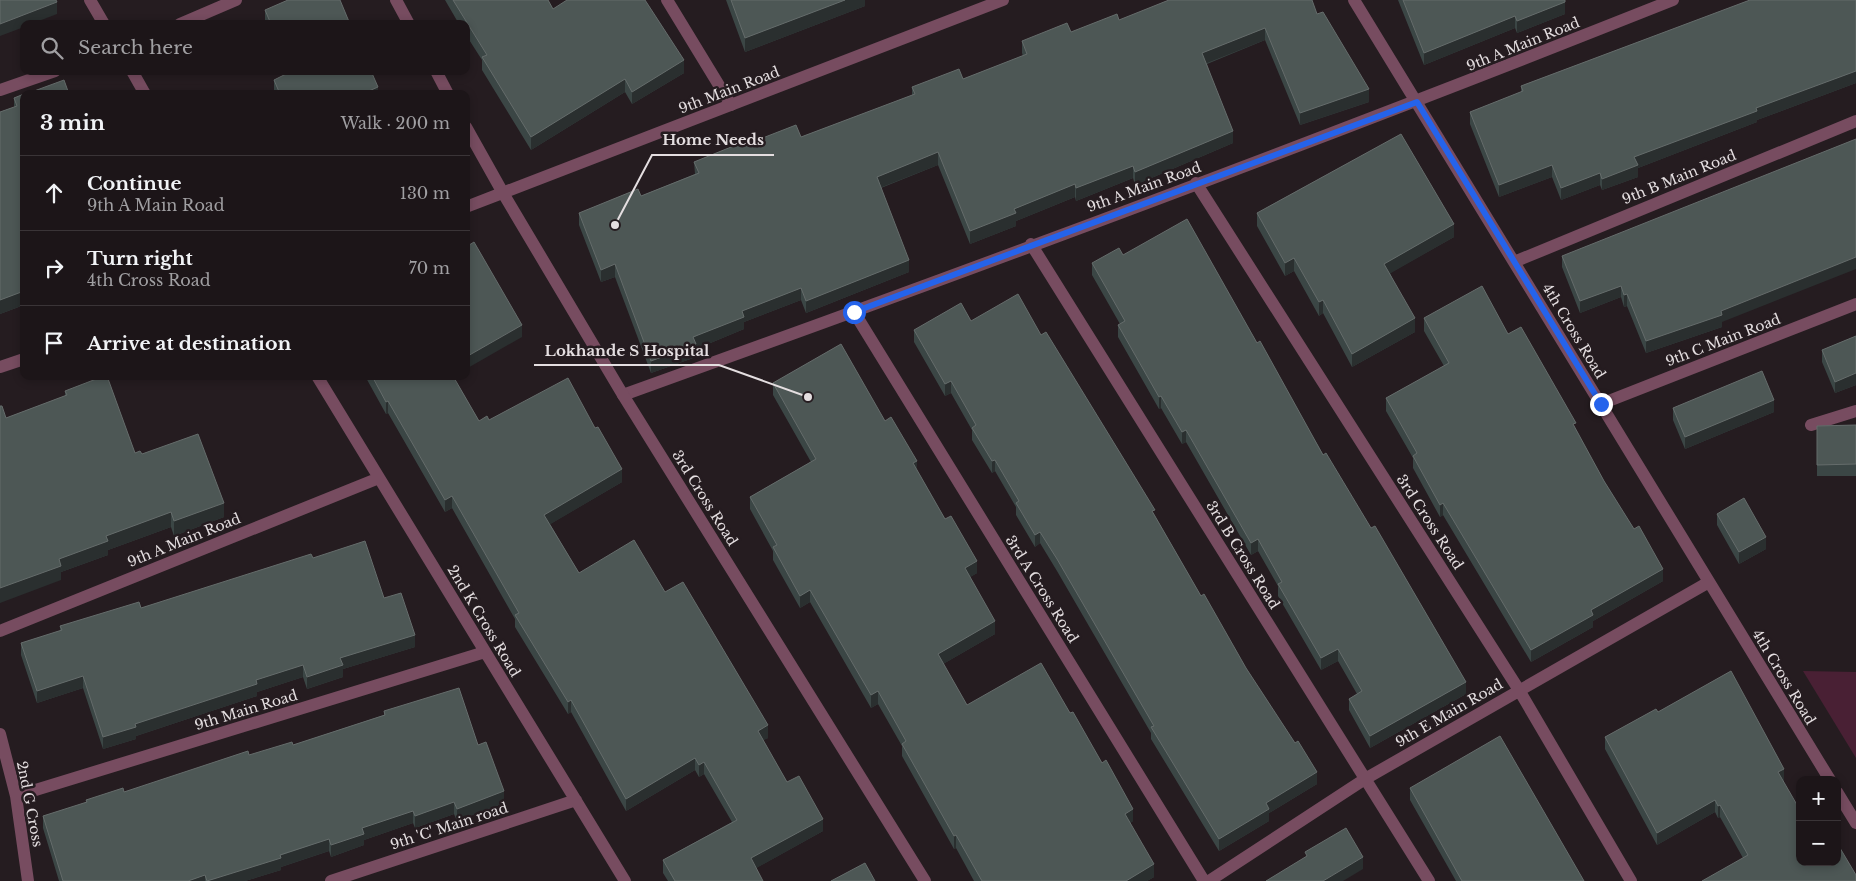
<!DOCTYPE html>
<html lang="en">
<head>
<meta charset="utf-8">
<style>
  :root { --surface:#1c1518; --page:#292225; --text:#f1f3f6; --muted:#a09fa2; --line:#3a3437 }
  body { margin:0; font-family:"Libre Baskerville",serif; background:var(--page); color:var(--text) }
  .controls { position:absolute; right:15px; bottom:15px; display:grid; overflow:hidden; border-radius:10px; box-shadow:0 2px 8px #0003 }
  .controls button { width:45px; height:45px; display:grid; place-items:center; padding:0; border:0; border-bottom:1px solid var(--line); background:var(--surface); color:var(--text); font:25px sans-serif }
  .stop { position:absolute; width:15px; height:15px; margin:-11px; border:4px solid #2563eb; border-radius:50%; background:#fff }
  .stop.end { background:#2563eb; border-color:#fff; box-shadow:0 1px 5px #0008 }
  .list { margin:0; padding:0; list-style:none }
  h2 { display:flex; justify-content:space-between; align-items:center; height:65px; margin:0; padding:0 20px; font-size:21px }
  h2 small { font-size:16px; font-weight:400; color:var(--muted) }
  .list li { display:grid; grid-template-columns:32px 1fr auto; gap:15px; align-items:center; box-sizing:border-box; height:75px; padding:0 20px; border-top:1px solid var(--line) }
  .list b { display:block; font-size:19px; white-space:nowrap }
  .list p { margin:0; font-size:16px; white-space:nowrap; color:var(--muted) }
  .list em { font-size:16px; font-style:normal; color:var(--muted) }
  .icon { flex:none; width:28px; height:28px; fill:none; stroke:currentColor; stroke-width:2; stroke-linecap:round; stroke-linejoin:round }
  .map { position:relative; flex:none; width:1856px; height:881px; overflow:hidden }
  .search { position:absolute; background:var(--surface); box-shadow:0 2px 8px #0003; left:20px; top:20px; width:450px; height:55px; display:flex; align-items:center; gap:12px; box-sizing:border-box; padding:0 18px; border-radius:10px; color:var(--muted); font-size:19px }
  .panel { position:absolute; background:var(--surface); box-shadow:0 2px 8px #0003; left:20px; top:90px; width:450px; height:290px; border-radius:10px }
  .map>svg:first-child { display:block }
  .green { fill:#492034 }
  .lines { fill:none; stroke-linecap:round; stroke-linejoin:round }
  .service { stroke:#774c60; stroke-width:12 }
  .minor { stroke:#774c60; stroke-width:12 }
  .tertiary { stroke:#774c60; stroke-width:12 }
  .wall { fill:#3b4645 }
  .shaded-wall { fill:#2a2f2f }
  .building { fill:#4d5755; stroke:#656c6b }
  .route { stroke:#2563eb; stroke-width:6 }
  .labels { text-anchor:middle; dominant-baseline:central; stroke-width:5; stroke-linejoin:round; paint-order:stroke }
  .street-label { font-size:14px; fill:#e4dee0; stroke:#251c20 }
  .leader { fill:none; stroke:#e4dee0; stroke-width:2 }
  .callout-dot { fill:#e4dee0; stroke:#251c20; stroke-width:2 }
  .callout-label { font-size:15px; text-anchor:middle; font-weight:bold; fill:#e4dee0; stroke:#251c20; stroke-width:5; stroke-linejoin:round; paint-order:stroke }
</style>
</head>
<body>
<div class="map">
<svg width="1856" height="881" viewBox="0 0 1856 881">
  <rect width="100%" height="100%" fill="#251c20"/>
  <path class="green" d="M1803,671l53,1v86z"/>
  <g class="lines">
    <path class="service" d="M1811,425l45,-14"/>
    <path class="minor" d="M90,0l14,24
      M667,0l64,105
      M1354,0l476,780
      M180,24l56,-24
      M132,71l13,23
      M0,90l55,-19
      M1196,183l323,507 112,191
      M1031,244l398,637
      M1514,262l342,-141
      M854,312l350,569
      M317,376l308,505
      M623,395c352,-126 703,-257 1050,-395
      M1601,404l255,-100
      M0,631l379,-153
      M0,734l16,62 12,85
      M1837,792l19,31
      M16,796l469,-144
      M331,881l245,-81
      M1209,881l156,-102 344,-197"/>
    <path class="tertiary" d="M396,0l13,24
      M436,71l12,23
      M466,127l37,66 120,202 302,486
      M466,207l537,-207
      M0,367l24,-8"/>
  </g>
  <path class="wall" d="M445,0h103l5,9 131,64 -52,31 -7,-12 -94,58 -49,-80v-10l-16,-25v-11h-7z
    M726,0h139v6l-120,46z
    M1398,0h167v14l-48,19 -2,-5 -91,37z
    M1856,0v83l-99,37v2l-119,46v9l-36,13 -2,-5 -39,15 -9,-23 -53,20 -29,-73v-12l51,-20v-6z
    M265,10l85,14h-85z
    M1317,14l52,88 -69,23 -35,-85 -58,24 26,79 -98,42 -2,-7 -57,23 -1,-4 -59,24v5l-46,18 -32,-79 -57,23 28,84 -103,41 -5,-13 -57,22v7l-48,20v8l-45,16 -36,-96 -14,5 -22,-57v-12l62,-17 54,-22 -1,-12 48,-16 59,-9 111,-41v-9l51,-8 60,-23 -1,-3v-12l49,-9 48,-12z
    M285,71h86l7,23h-104v-14l12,-6z
    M24,94v211l-24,9v-202l14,-5v-9z
    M1257,213l197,24 -64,36 25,59 -63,35 -29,-54 -4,3 -25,-45 -9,5 -28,-50z
    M1123,255l134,88 209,351 -96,54 -21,-38v-11l8,-5 -19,-33 -17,9 -43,-74v-10l-20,-35 -7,4 -65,-113 -4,2 -21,-36 -2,1 -41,-72v-12l2,-1 -28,-49v-12z
    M1562,256l160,66v5l-76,26 -19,-47 -3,1 -3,-10 -41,16 -18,-46z
    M1424,318l84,16 68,96 28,51 59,100 -70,40v6l-62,35 -88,-147 -3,2 -27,-49v-10l-27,-47v-13l58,-32 -20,-35z
    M971,321l70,14 114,181 46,80 116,188 -48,29v8l-50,30 -68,-112v-6l-94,-162 -17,-28 -5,4 -19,-32v-8l-21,-36 -3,2 -20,-33v-10l-21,-37 -6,3 -31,-54v-12z
    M1856,336v49l-21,8 -13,-31v-12z
    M365,376h88l26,45 10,-1 133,62 -72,42 29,49 86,19 103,146 -5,2 24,42 36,49 -67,37 7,13h-95l-5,-8v-13l69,-38 -28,-48 -5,3 -4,-7 -69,41 -55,-99 -3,2 -53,-87v-8l-63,-111 -7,4 -57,-99 -2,1z
    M773,383l112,38 32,49 28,49 32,54 -7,4 25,57 -52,30 24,41 103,8 63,108 -3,2 24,54 -7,4h-173l-18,-33 -2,1 -52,-93v-10l-24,-42 -7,4 -61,-106 -10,6 -27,-48v-9l-23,-42v-12l61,-35 -38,-67z
    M65,391l70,62 7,1 82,63 -50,19 -3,-9 -63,23v5l-47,17v8l-55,-162 59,-22z
    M1673,408l101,4 -89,37 -12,-29z
    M1856,425v51h-39v-50z
    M1717,514l49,35 -27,15 -22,-39z
    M313,558l71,40 31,49 -72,22v8l-36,12 -4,-12 -46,15v4l-121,40v3l-33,10 -20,-61 -46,15 -16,-48v-12l39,-12v-5l81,-18z
    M384,711l94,34 26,58 -47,18 -3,-7 -39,14 -2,-5 -49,17v5l-33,12 -2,-6 -48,16v3l-36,11h-186l-16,-53v-12l43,-13v-3l38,-8 125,-37 44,-10 91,-30z
    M1658,712l126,69h-1l17,81 -57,-4 -23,-41 -2,1 -3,-6 -58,33 -52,-96v-12z
    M1410,788l174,93h-128l-46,-81z"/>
  <path class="shaded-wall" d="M845,0h20v6l-120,46v-14z
    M57,2v12l-26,10h-7v3l-24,9v-12z
    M1565,2v12l-48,19v-12z
    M1515,16v12l-91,37v-12z
    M1265,28v12l-63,25v-12z
    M684,60v13l-52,31v-12z
    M1856,71v12l-99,37v2l-119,46v9l-36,13v-11l32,-22 122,-49z
    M625,79v13l-94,58v-13z
    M378,87v7h-16z
    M1369,89v13l-69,23v-12z
    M1233,131v12l-98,42v-13z
    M938,152v13l-61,24v-12z
    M1552,165v12l-53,20v-12z
    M1133,166v12l-57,23v-13z
    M1600,173v12l-39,15v-12z
    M1075,184v13l-59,24v5l-46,18v-13l44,-22z
    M1454,224v13l-70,40v-13z
    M1856,257v12l-134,53v5l-76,26v-12z
    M1294,258v13l-9,5v-13z
    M909,260v12l-103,41v-12z
    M615,264v13l-14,5v-12z
    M1621,286v11l-41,16v-12z
    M801,288v12l-57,22v7l-48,20v8l-45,16v-12l91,-50z
    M24,291v14l-24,9v-14z
    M1627,294v12l-3,1v-12z
    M1323,300v13l-4,3v-14z
    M1415,318v14l-63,35v-13z
    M522,325v12l-56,32v-12z
    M1856,373v12l-21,8v-11z
    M951,381v12l-6,3v-12z
    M1161,396v12l-2,1v-12z
    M1774,400v12l-89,37v-12z
    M388,401v12l-2,1v-12z
    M1186,430v12l-4,2v-12z
    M995,460v11l-3,2v-12z
    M917,461v13l-4,-11z
    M622,469v13l-78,46v-13z
    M452,496v12l-7,4v-12z
    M224,503v14l-50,19v-15z
    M1443,503v12l-3,2v-12z
    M171,512v15l-63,23v5l-47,17v8l-61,23v-15l106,-52z
    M1040,532v11l-5,4v-12z
    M1766,537v12l-27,15v-12z
    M1258,539v12l-7,4v-12z
    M977,561v12l-12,7v-12z
    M1663,569v12l-70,40v6l-62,35v-12l60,-40z
    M810,590v12l-10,6v-12z
    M995,621v13l-57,33v-13z
    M415,635v12l-72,22v8l-36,12v-12l33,-19z
    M1338,649v12l-17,9v-12z
    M303,665v12l-46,15v4l-121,40v3l-33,10v-12l32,-13 121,-44z
    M83,676v12l-46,15v-12z
    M1466,682v12l-96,54v-12z
    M878,691v13l-7,4v-13z
    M571,700v12l-3,2v-12z
    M768,725v13l-10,5v-12z
    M695,758v12l-69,41v-12z
    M704,762v12l-5,3v-12z
    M1784,769v12l-6,3v-12z
    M1317,772v12l-48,29v8l-50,30v-12l47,-36z
    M504,791v12l-47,18v-12z
    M1715,800v12l-58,33v-12z
    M454,802v12l-39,14v-12z
    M1720,805v12l-2,1v-12z
    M1133,809v12l-8,5v-12z
    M413,811v12l-49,17v5l-33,12v-12l31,-17z
    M823,819v12l-72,40v-13z
    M956,835v13l-2,1v-13z
    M329,839v12l-48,16v3l-36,11h-38z
    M1363,857v12l-20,12h-20z
    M1154,864v13l-7,4h-21z
    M205,875v6h-17z"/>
  <path class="building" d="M0,0h56l1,2 -57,22z
    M288,0h52l10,24h-79l-6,-14z
    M453,0h95l5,9 14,-9h78l39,60 -52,32 -7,-13 -94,58 -49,-80 5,-2z
    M731,0h114l-100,38z
    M1169,0h143l5,14 6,-2 46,77 -69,24 -35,-85 -63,25 31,78 -98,41 -2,-6 -57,22 -1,-4 -61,25 2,4 -46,18 -32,-79 -61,25 32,83 -103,41 -5,-13 -59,23 2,6 -51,20 3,7 -45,17 -36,-97 -14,6 -22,-57 59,-24 3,7 58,-23 -5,-11 47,-19 1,3 54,-21 5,12 114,-43 -3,-7 47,-18 4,10 64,-25 -5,-13 45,-18 4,9 46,-18 2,6z
    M1403,0h162v2l-48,19 -2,-5 -91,37z
    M1750,0h106v71l-100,37 1,3 -123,46 4,8 -36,14 -2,-6 -39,15 -9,-23 -53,20 -29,-73 53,-21 -2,-5z
    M292,71h79l7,16 -16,7h-82l-6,-14z
    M64,80l5,14h-43z
    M24,94v197l-24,9v-188l17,-6 -3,-8z
    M1401,134l53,90 -70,40 31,54 -63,36 -29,-54 -4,2 -25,-44 -9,5 -28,-50z
    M1856,139v118l-135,54 1,4 -76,26 -19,-47 -3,1 -3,-9 -41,15 -18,-45z
    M1187,219l70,124 3,-2 63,114 3,-2 45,75 4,-2 91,156 -96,54 -21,-37 13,-8 -24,-42 -17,9 -43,-74 4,-2 -24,-43 -7,4 -65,-113 -4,2 -21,-36 -2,1 -41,-72 7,-4 -33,-58 27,-15 4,7z
    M474,242l48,83 -56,32v-110z
    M1482,286l26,48 13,-7 55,96 -3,1 31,57 30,48 5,-3 24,43 -72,41 2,5 -62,35 -88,-147 -3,2 -27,-49 4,-3 -31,-55 63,-35 -25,-45z
    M1018,294l23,41 5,-3 109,178 -3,1 49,85 3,-2 42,74 49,75 3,-2 19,31 -51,31 3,6 -50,30 -68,-112 3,-1 -97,-167 -17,-27 -5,3 -19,-32 3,-2 -24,-41 -3,1 -20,-33 4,-3 -25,-44 -6,3 -31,-54 47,-27 10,18z
    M1856,336v37l-21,9 -13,-32z
    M841,344l44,77 6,-4 26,44 -4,2 32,56 6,-3 26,45 -12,7 30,53 -57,33 29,51 74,-42 29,50 3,-1 29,51 4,-3 27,49 -8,5 29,50 -28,17h-144l-26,-46 -2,1 -52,-92 4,-3 -28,-50 -7,4 -61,-105 -10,6 -27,-49 4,-2 -27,-48 66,-38 -43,-76z
    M1762,371l12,29 -89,37 -12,-29z
    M104,376h3l28,77 5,-2 2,3 56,-20 26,69 -50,18 -3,-9 -65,24 2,5 -49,18 2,7 -61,22v-182h2l4,12 61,-23 -2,-4z
    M372,376h81l26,45 8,-5 2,4 79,-42 27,50 3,-1 24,42 -78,46 35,58 55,-33 31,52 18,-10 85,143 -10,6 29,51 12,-6 24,43 -72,39 12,23h-88l-12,-21 74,-40 -33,-58 -5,3 -4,-7 -69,41 -55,-99 -3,2 -53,-87 4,-2 -67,-117 -7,4 -57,-99 -2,1z
    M1856,425v39l-39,1v-39z
    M1744,498l22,39 -27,15 -22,-38z
    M365,541l19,57 17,-5 14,42 -75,23 3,7 -36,12 -4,-12 -47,15 1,4 -122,40 1,3 -33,10 -20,-61 -46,15 -16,-48 41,-13 -2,-4 79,-24 2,6 170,-54 2,4z
    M1731,671l53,98 -6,3 22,38v52h37v-19l19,32v6h-154l46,-26 -28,-50 -2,1 -3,-6 -58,33 -52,-96 51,-28 2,3z
    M459,688l19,57 8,-3 18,49 -47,18 -3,-7 -39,14 -2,-5 -51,17 2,6 -33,11 -2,-6 -49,16 1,3 -74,23 -2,-6 -17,6h-125l-20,-65 44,-14 -1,-2 37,-12 1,4 124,-41 1,4 43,-13 1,3 92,-30 -1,-4z
    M1500,736l84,145h-122l-52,-93z
    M1346,828l17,29 -40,24h-57l41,-25 -2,-4z
    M865,863l10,18h-44z"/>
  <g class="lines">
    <path class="route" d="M854,312l563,-210 184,302"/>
  </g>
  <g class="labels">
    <g class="street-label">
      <text transform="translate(1523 44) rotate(-22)">9th A Main Road</text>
      <text transform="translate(729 90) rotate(-21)">9th Main Road</text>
      <text transform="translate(1679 177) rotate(-22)">9th B Main Road</text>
      <text transform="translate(1144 187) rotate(-20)">9th A Main Road</text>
      <text transform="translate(1574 331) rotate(59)">4th Cross Road</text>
      <text transform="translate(1723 340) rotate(-21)">9th C Main Road</text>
      <text transform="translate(705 498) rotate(58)">3rd Cross Road</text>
      <text transform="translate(1430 522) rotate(57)">3rd Cross Road</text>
      <text transform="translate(184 540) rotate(-22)">9th A Main Road</text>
      <text transform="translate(1243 555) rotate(58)">3rd B Cross Road</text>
      <text transform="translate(1042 589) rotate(58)">3rd A Cross Road</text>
      <text transform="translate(484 621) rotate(59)">2nd K Cross Road</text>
      <text transform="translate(1784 677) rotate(59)">4th Cross Road</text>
      <text transform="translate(246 710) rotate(-17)">9th Main Road</text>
      <text transform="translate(1449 713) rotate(-30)">9th E Main Road</text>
      <text transform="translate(30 804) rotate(79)">2nd G Cross</text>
      <text transform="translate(449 826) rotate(-18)">9th 'C' Main road</text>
    </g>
  </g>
  <path class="leader" d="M615 225L652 155H774M808 397L719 365H534"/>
  <g class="callout-dot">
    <circle cx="615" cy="225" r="5"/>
    <circle cx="808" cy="397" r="5"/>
  </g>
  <g class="callout-label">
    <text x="713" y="145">Home Needs</text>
    <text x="627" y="356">Lokhande S Hospital</text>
  </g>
</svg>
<div class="controls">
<button>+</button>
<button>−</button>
</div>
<div class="stop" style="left:854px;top:312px"></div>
<div class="stop end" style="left:1601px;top:404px"></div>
<div class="search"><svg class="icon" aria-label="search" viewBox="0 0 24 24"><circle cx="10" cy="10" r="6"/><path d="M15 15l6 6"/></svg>Search here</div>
<section class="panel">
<h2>3 min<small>Walk · 200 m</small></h2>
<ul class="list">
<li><svg class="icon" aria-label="ahead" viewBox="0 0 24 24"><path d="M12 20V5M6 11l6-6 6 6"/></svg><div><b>Continue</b><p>9th A Main Road</p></div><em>130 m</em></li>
<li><svg class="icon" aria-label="right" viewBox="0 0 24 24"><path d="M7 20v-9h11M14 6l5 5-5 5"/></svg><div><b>Turn right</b><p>4th Cross Road</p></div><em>70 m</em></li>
<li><svg class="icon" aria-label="arrive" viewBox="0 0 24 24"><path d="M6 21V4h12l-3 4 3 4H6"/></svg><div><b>Arrive at destination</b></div></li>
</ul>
</section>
</div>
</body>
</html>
